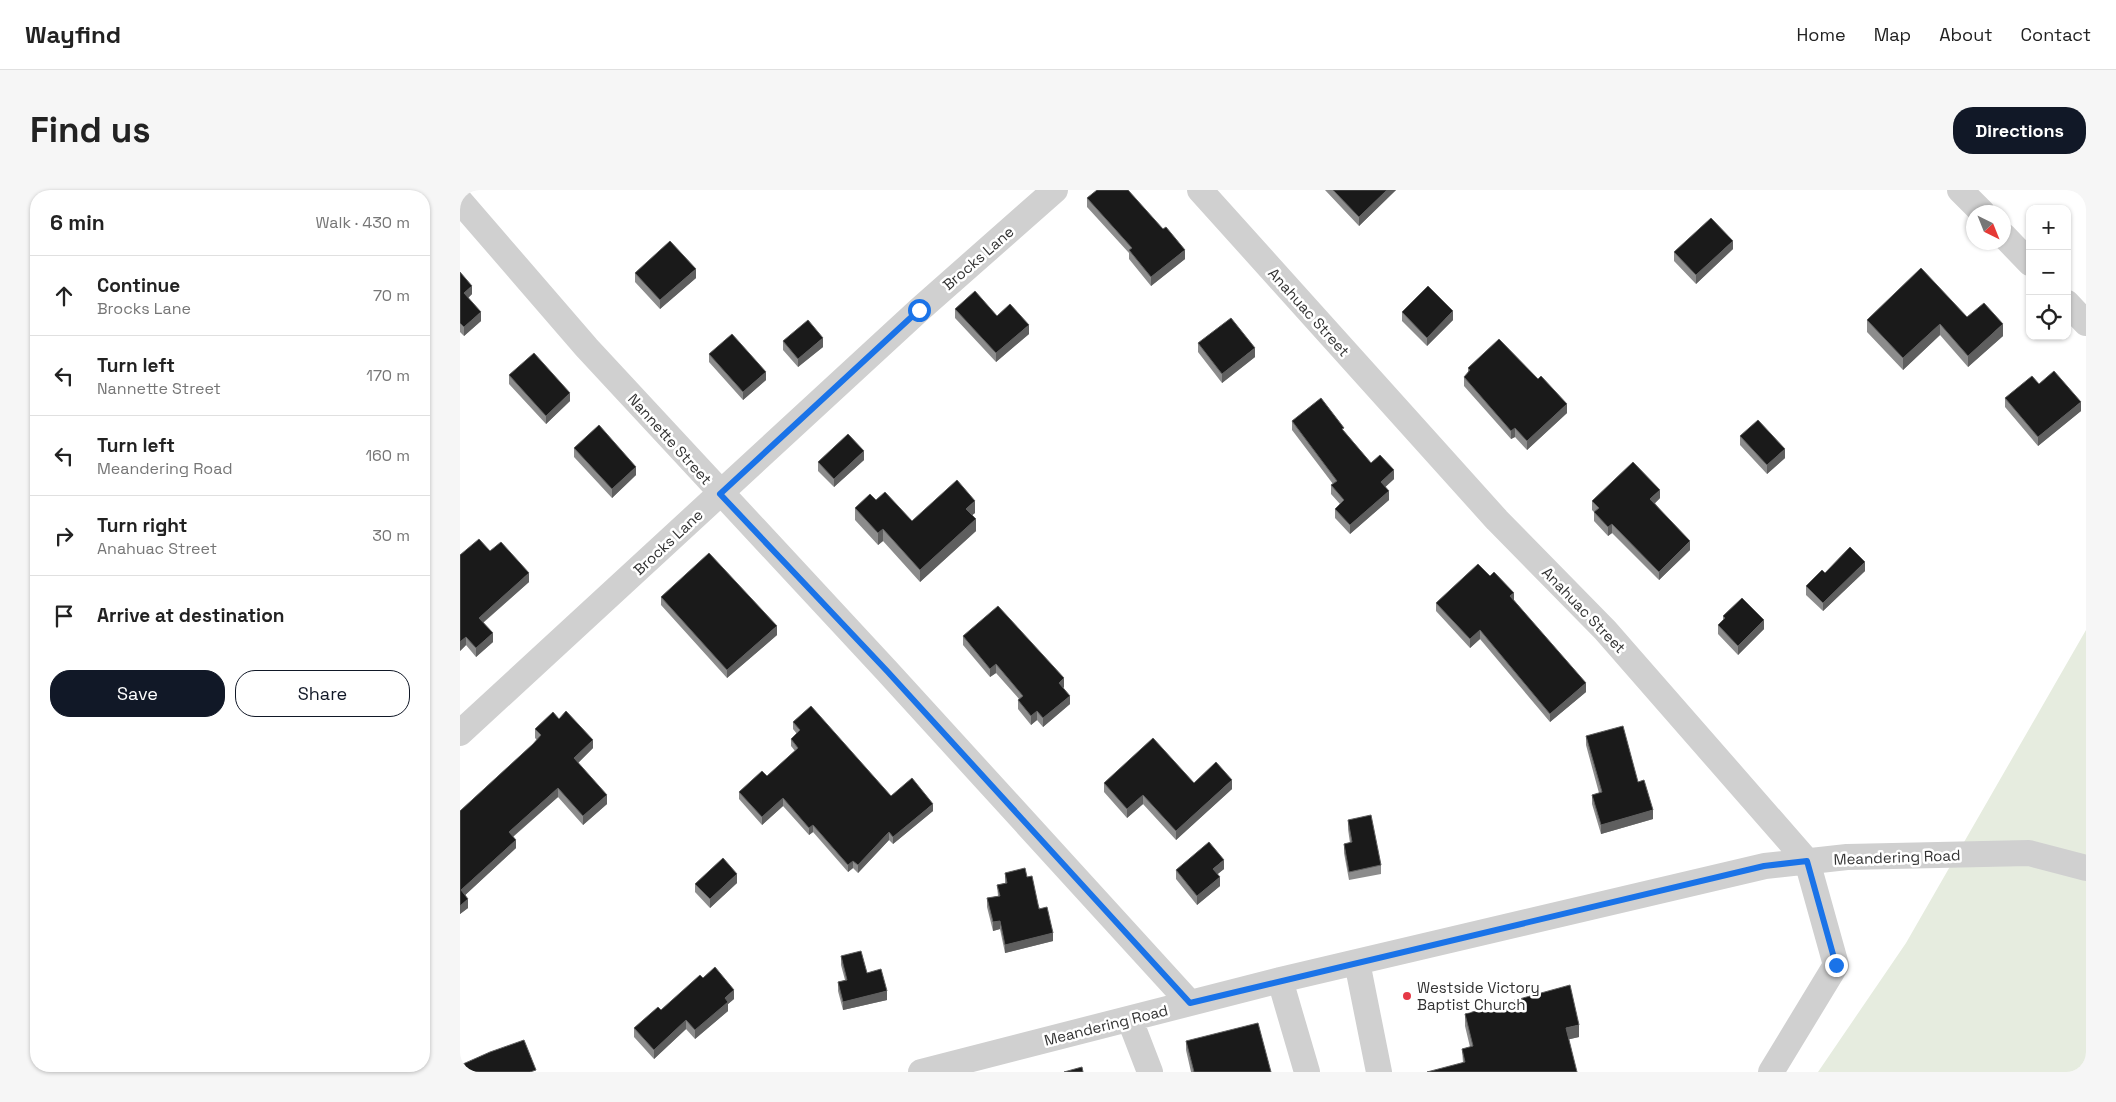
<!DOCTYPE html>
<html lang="en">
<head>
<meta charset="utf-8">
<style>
  :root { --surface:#fff; --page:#f6f6f6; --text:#222; --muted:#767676; --line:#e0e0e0; --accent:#111827 }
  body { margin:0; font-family:"Space Grotesk",sans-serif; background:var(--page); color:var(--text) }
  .controls { position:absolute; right:15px; top:15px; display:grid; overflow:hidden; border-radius:10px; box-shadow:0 1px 4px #0004 }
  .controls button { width:45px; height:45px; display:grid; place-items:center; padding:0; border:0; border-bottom:1px solid var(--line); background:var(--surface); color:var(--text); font:25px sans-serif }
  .compass { position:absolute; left:1506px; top:15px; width:45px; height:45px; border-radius:50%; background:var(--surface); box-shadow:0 1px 4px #0004; rotate:137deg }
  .stop { position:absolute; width:15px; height:15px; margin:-11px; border:4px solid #1a73e8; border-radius:50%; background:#fff }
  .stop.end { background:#1a73e8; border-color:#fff; box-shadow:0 1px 5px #0008 }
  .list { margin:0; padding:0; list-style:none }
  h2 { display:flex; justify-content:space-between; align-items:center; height:65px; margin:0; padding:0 20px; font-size:21px }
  h2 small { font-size:16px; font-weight:400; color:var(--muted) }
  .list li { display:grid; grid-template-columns:32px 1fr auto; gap:15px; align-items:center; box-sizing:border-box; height:80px; padding:0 20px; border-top:1px solid var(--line) }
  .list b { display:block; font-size:19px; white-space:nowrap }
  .list p { margin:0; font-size:16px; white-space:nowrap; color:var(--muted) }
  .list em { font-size:16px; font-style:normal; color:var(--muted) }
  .actions { display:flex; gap:10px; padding:15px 20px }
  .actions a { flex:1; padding:11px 0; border:1px solid var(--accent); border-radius:20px; text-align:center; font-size:18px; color:var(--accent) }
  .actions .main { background:var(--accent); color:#fff }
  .icon { flex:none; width:28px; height:28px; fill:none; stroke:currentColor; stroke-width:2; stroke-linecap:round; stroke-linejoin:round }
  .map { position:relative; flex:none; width:1626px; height:882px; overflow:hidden; border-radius:20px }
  header { display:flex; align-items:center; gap:30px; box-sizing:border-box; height:70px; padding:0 25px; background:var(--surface); border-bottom:1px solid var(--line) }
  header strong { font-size:24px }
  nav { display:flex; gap:28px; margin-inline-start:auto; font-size:18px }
  .intro { display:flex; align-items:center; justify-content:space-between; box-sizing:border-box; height:120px; padding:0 30px }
  h1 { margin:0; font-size:35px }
  .button { padding:12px 22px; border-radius:20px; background:var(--accent); color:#fff; font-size:18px; font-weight:700 }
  main { display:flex; gap:30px; padding:0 30px }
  aside { flex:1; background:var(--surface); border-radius:20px; box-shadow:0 1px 4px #0004 }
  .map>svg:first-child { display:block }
  .green { fill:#e6ecdf }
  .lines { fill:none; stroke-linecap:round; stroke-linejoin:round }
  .minor { stroke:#d0d0d0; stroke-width:26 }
  .wall { fill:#8c8c8c }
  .shaded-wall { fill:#5f5f5f }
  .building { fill:#1a1a1a; stroke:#5f5f5f }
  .route { stroke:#1a73e8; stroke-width:6 }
  .poi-dot { fill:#e63946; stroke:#fff; stroke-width:2 }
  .labels { text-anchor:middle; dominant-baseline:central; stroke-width:5; stroke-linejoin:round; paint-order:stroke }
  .street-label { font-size:15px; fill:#333; stroke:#fff }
  .poi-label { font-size:15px; fill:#333; stroke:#fff; text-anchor:start }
</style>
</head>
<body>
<header>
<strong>Wayfind</strong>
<nav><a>Home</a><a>Map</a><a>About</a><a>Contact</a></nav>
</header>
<div class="intro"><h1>Find us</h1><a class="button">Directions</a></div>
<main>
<aside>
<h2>6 min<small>Walk · 430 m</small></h2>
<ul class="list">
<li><svg class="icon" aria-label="ahead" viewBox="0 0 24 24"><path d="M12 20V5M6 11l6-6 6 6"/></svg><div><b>Continue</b><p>Brocks Lane</p></div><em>70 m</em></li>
<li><svg class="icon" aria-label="left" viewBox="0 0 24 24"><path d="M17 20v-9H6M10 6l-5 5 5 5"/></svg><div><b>Turn left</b><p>Nannette Street</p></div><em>170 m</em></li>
<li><svg class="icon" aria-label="left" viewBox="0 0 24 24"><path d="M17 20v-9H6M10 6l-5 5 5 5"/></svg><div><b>Turn left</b><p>Meandering Road</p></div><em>160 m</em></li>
<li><svg class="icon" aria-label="right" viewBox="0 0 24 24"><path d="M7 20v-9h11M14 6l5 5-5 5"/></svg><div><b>Turn right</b><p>Anahuac Street</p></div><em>30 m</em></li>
<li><svg class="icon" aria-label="arrive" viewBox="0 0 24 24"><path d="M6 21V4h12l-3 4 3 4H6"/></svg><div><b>Arrive at destination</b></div></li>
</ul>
<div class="actions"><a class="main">Save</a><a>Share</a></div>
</aside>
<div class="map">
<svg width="1626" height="882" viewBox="0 0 1626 882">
  <rect width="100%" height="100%" fill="#fff"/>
  <path class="green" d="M1626,440v442h-268l88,-129z"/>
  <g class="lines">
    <path class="minor" d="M740,0l297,330 108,110 202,231 29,104 -65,107
      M1500,0l22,22
      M0,11l127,147 300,323 303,332
      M1544,46l26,27
      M1607,113l19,20
      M0,543l459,-423 136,-120
      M897,772l22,110
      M820,790l27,92
      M670,830l20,52
      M461,882l359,-92 485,-114 82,-9 182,-4 57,15"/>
  </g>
  <path class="wall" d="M865,0h71l-37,36z
    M627,8l98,61 -34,27 -22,-27v-6l-42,-46z
    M1273,59l-37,35 -22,-23v-9z
    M0,82l12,22 -4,4 13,23 -17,15 -4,-4z
    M175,83l61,5 -36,31 -25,-27z
    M495,119l42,7 32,18 -33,28 -41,-44z
    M942,122l51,8 -26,26 -25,-25z
    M1507,127l36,19 -35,31 -28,-32 -37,35 -36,-38v-12z
    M323,151l40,6 -25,20 -15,-17z
    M738,153l57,14 -33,26 -24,-31z
    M249,164l57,26 -23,20 -34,-38z
    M1008,178l99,45 -40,37 -12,-13 -4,2 -47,-53v-9l4,-4z
    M49,185l61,26 -24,23 -37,-40z
    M1579,194l42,27 -43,35 -33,-39v-9z
    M832,231l52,10 27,32 23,16 -9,8 4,13 -39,34 -15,-16v-9l5,-5 -9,-10v-9l2,-1 -41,-54z
    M1280,246l45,22 -18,16 -27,-29z
    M114,258l62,27 -24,23 -38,-41z
    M404,270l-30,27 -16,-16v-9z
    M1200,308l-5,5 35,47 -31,30 -47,-47 -4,3 -14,-15v-9l-2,-2v-9z
    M416,310l36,21 63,-8 -3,2 4,16 -56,51 -37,-41 -5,4 -23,-25v-12z
    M30,361l39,31 -46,41 10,19 -17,15 -10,-12 -6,6z
    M1405,381l-42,40 -17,-16v-9l19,-13z
    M1030,386l24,24 72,92 -36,30 -70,-83 -10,9 -34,-37v-8z
    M201,407l116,38 -50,43 -66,-73z
    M1263,426l41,13 -26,26 -20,-21v-9l5,-5z
    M503,446l101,51 -1,1 7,16 -27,23 -6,-7 -6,5 -13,-16v-9l1,-1 -23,-26 -6,4 -27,-32z
    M99,529l34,29 -15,15 29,41 -24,21 -25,-28 -45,40 3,11 -51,47 3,13 -8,6v-103l73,-67 4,-4 -2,-2v-9z
    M333,532l98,74 42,15 -40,33 -4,-4 -31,33 -5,-5 -5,4 -35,-40 -4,3 -26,-29 -21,19 -23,-26v-7l28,-16 28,-25 -4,-5v-7l6,-5 -4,-5z
    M1126,546l52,46 15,37 -52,15 -9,-30v-9l7,-2 -13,-48z
    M644,593h90l38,6 -56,51 -33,-36 -16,14 -23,-26z
    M888,630l33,45v9l-32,6 -5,-27v-9l6,-1 -2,-14z
    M764,679l-7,5 3,12 -23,19 -21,-26v-9z
    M545,683l22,4 26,64 -48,12 -5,-24 -7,2 -6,-24v-9l11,-2 -1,-11 8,-2z
    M277,693l-27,25 -15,-16v-8z
    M381,766l26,17 20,27 -44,10 -5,-19v-9l7,-2 -4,-15z
    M274,809l-6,5v7l-33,28 -9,-10 -32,30 -20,-22v-9l27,-18z
    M1005,824l114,23 -116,26 -1,-14 8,-2 -5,-21z
    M726,851l85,31h-80l-5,-22z"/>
  <path class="shaded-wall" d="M927,0h9l-37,36v-9z
    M1273,51v8l-37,35v-9z
    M725,60v9l-34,27v-9z
    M236,79v9l-36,31v-9z
    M12,96v8l-8,8v-9z
    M993,121v9l-26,26v-8z
    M21,122v9l-17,15v-9z
    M1480,134v11l-37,35v-12z
    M1543,134v12l-35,31v-11z
    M569,135v9l-33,28v-9z
    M363,148v9l-25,20v-8z
    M795,158v9l-33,26v-9z
    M306,182v8l-23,20v-8z
    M110,203v8l-24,23v-8z
    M1621,212v9l-43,35v-9z
    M1107,214v9l-40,37v-9z
    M1055,238v9l-4,2v-8z
    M1325,259v9l-18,16v-9z
    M404,261v9l-30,27v-8z
    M176,277v8l-24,23v-9z
    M934,280v9l-13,12v-9z
    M1200,300v8l-10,10v-9z
    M929,301v9l-39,34v-9z
    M515,311v12l-9,7v-11z
    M516,329v12l-56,51v-12z
    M1152,334v9l-4,3v-9z
    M423,339v12l-5,4v-12z
    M1230,351v9l-31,30v-8z
    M1405,372v9l-42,40v-8z
    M69,383v9l-50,44v-8z
    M1054,403v8l-4,-5z
    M1304,430v9l-26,26v-9z
    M317,436v9l-50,43v-8z
    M1020,440v9l-10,9v-9z
    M33,443v9l-17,15v-9z
    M6,447v8l-6,6v-9z
    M536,474v9l-6,4v-8z
    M604,488v9l-5,5v-9z
    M1126,493v9l-36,30v-8z
    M610,506v8l-27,23v-9z
    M577,521v9l-6,5v-9z
    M133,550v8l-19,19v-9z
    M772,590v9l-56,51v-9z
    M98,598v9l-49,43v-8z
    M147,605v9l-24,21v-9z
    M683,605v9l-16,14v-9z
    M323,608v8l-21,19v-8z
    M473,614v7l-40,33v-7z
    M1193,620v9l-52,15v-9z
    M353,635v7l-4,3v-7z
    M429,642v8l-31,33v-8z
    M56,650v8l-55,51v-9z
    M764,670v9l-11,9v-9z
    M393,671v7l-5,4v-7z
    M277,684v9l-27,25v-9z
    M760,687v9l-23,19v-9z
    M8,709v9l-8,6v-8z
    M540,731v8l-7,2v-9z
    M593,743v8l-48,12v-8z
    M274,800v9l-6,5v7l-33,28v-9l30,-32z
    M427,801v9l-44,10v-8z
    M226,830v9l-32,30v-9z
    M1119,835v12l-13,3v-12z"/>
  <path class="building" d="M637,0h31l35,39 3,-2 19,23 -34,27 -22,-27 3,-2 -45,-50z
    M873,0h54l-28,27z
    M1251,28l22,23 -37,34 -22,-23z
    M210,51l26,28 -36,31 -25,-27z
    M1461,78l46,49 17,-14 19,21 -35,32 -28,-32 -37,34 -36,-38z
    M0,82l12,14 -8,7 17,19 -17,15 -4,-4z
    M968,96l25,25 -26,27 -25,-26z
    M515,101l22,25 13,-12 19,21 -33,28 -41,-44z
    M771,128l24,30 -33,26 -24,-31z
    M348,130l15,18 -25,21 -15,-18z
    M272,144l34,38 -23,20 -34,-38z
    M1039,149l39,40 3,-3 26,28 -40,37 -12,-13 -4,3 -47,-54 6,-7 -2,-2z
    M74,163l36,40 -24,23 -37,-41z
    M1594,181l27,31 -43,35 -33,-39 27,-22 7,8z
    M861,208l23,30 -2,1 29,34 9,-8 14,15 -13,12 8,9 -39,34 -15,-16 9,-9 -13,-15 6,-4 -45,-60z
    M1298,230l27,29 -18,16 -27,-29z
    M139,235l37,42 -24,22 -38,-41z
    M388,244l16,17 -30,28 -16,-17z
    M1173,272l27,28 -10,9 40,42 -31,31 -47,-48 -4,3 -14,-15 5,-4 -7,-7z
    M497,290l18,21 -9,8 10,10 -56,51 -37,-41 -5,4 -23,-25 15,-14 6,6 9,-8 27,29z
    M19,349l11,12 11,-9 28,31 -50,45 14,15 -17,15 -10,-11 -6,5v-87z
    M1390,357l15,15 -42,41 -17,-17 16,-16 3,3z
    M249,363l68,73 -50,44 -66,-73z
    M1018,374l12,12 4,-4 20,21 -4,3 76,87 -36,31 -70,-84 -10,9 -34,-36z
    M1282,408l22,22 -26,26 -20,-21 7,-7 -2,-2z
    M538,416l66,72 -5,5 11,13 -27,22 -6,-7 -6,5 -13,-16 5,-4 -27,-32 -6,5 -27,-33z
    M351,516l80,90 21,-18 21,26 -40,33 -4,-5 -31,33 -5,-4 -5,4 -35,-40 -4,3 -26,-30 -21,19 -23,-25 23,-21 5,5 31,-28 -7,-9 9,-9 -7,-8z
    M106,521l27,29 -19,18 33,37 -24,21 -25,-28 -49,44 7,8 -55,50 7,9 -8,7v-95l73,-67 8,-9 -6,-6 18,-17 6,7z
    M1163,536l15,56 6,-2 9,30 -52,15 -9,-30 10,-3 -16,-56z
    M693,548l41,45 22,-21 16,18 -56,51 -33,-36 -16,14 -23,-26z
    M911,625l10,50 -32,7 -5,-28 8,-2 -4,-22z
    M749,652l15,18 -11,9 7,8 -23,19 -21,-26z
    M263,668l14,16 -27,25 -15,-15z
    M565,678l2,9 5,-1 7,33 8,-2 6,26 -48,12 -5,-24 -7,1 -6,-24 13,-2 -3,-11 10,-2 -2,-10z
    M401,761l6,22 14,-4 6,22 -44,11 -5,-20 9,-2 -6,-24z
    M255,777l19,23 -9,8 3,4 -33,28 -9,-10 -32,30 -20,-22 24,-21 3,3 39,-35 3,3z
    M1110,795l9,40 -13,3 11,44h-150l38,-10 -3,-13 11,-3 -8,-32z
    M798,833l13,49h-77l-8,-31z
    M64,850l12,30 -6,2h-70v-4l4,-2 -1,-2 27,-12z
    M622,877l1,5h-19z"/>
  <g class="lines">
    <path class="route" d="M459,120l-199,184 167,177 303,332 574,-137 43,-5 29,104"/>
  </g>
  <circle class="poi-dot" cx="947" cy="806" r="5"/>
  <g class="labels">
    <g class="street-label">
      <text transform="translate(518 68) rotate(-41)">Brocks Lane</text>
      <text transform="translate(849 122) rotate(48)">Anahuac Street</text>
      <text transform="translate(210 249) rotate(48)">Nannette Street</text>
      <text transform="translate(208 352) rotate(-43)">Brocks Lane</text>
      <text transform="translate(1124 420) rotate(46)">Anahuac Street</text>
      <text transform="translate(1437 667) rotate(-2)">Meandering Road</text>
      <text transform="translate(646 835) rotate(-14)">Meandering Road</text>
    </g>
    <g class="poi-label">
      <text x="957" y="797">Westside Victory<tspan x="957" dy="17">Baptist Church</tspan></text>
    </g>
  </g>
</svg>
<div class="controls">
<button>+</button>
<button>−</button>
<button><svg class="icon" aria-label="locate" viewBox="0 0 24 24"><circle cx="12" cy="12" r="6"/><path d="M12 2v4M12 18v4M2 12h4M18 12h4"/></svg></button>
</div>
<svg class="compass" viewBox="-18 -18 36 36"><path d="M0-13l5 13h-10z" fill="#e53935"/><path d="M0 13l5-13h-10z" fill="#767676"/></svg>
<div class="stop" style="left:459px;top:120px"></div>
<div class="stop end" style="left:1376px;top:775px"></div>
</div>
</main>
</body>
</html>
